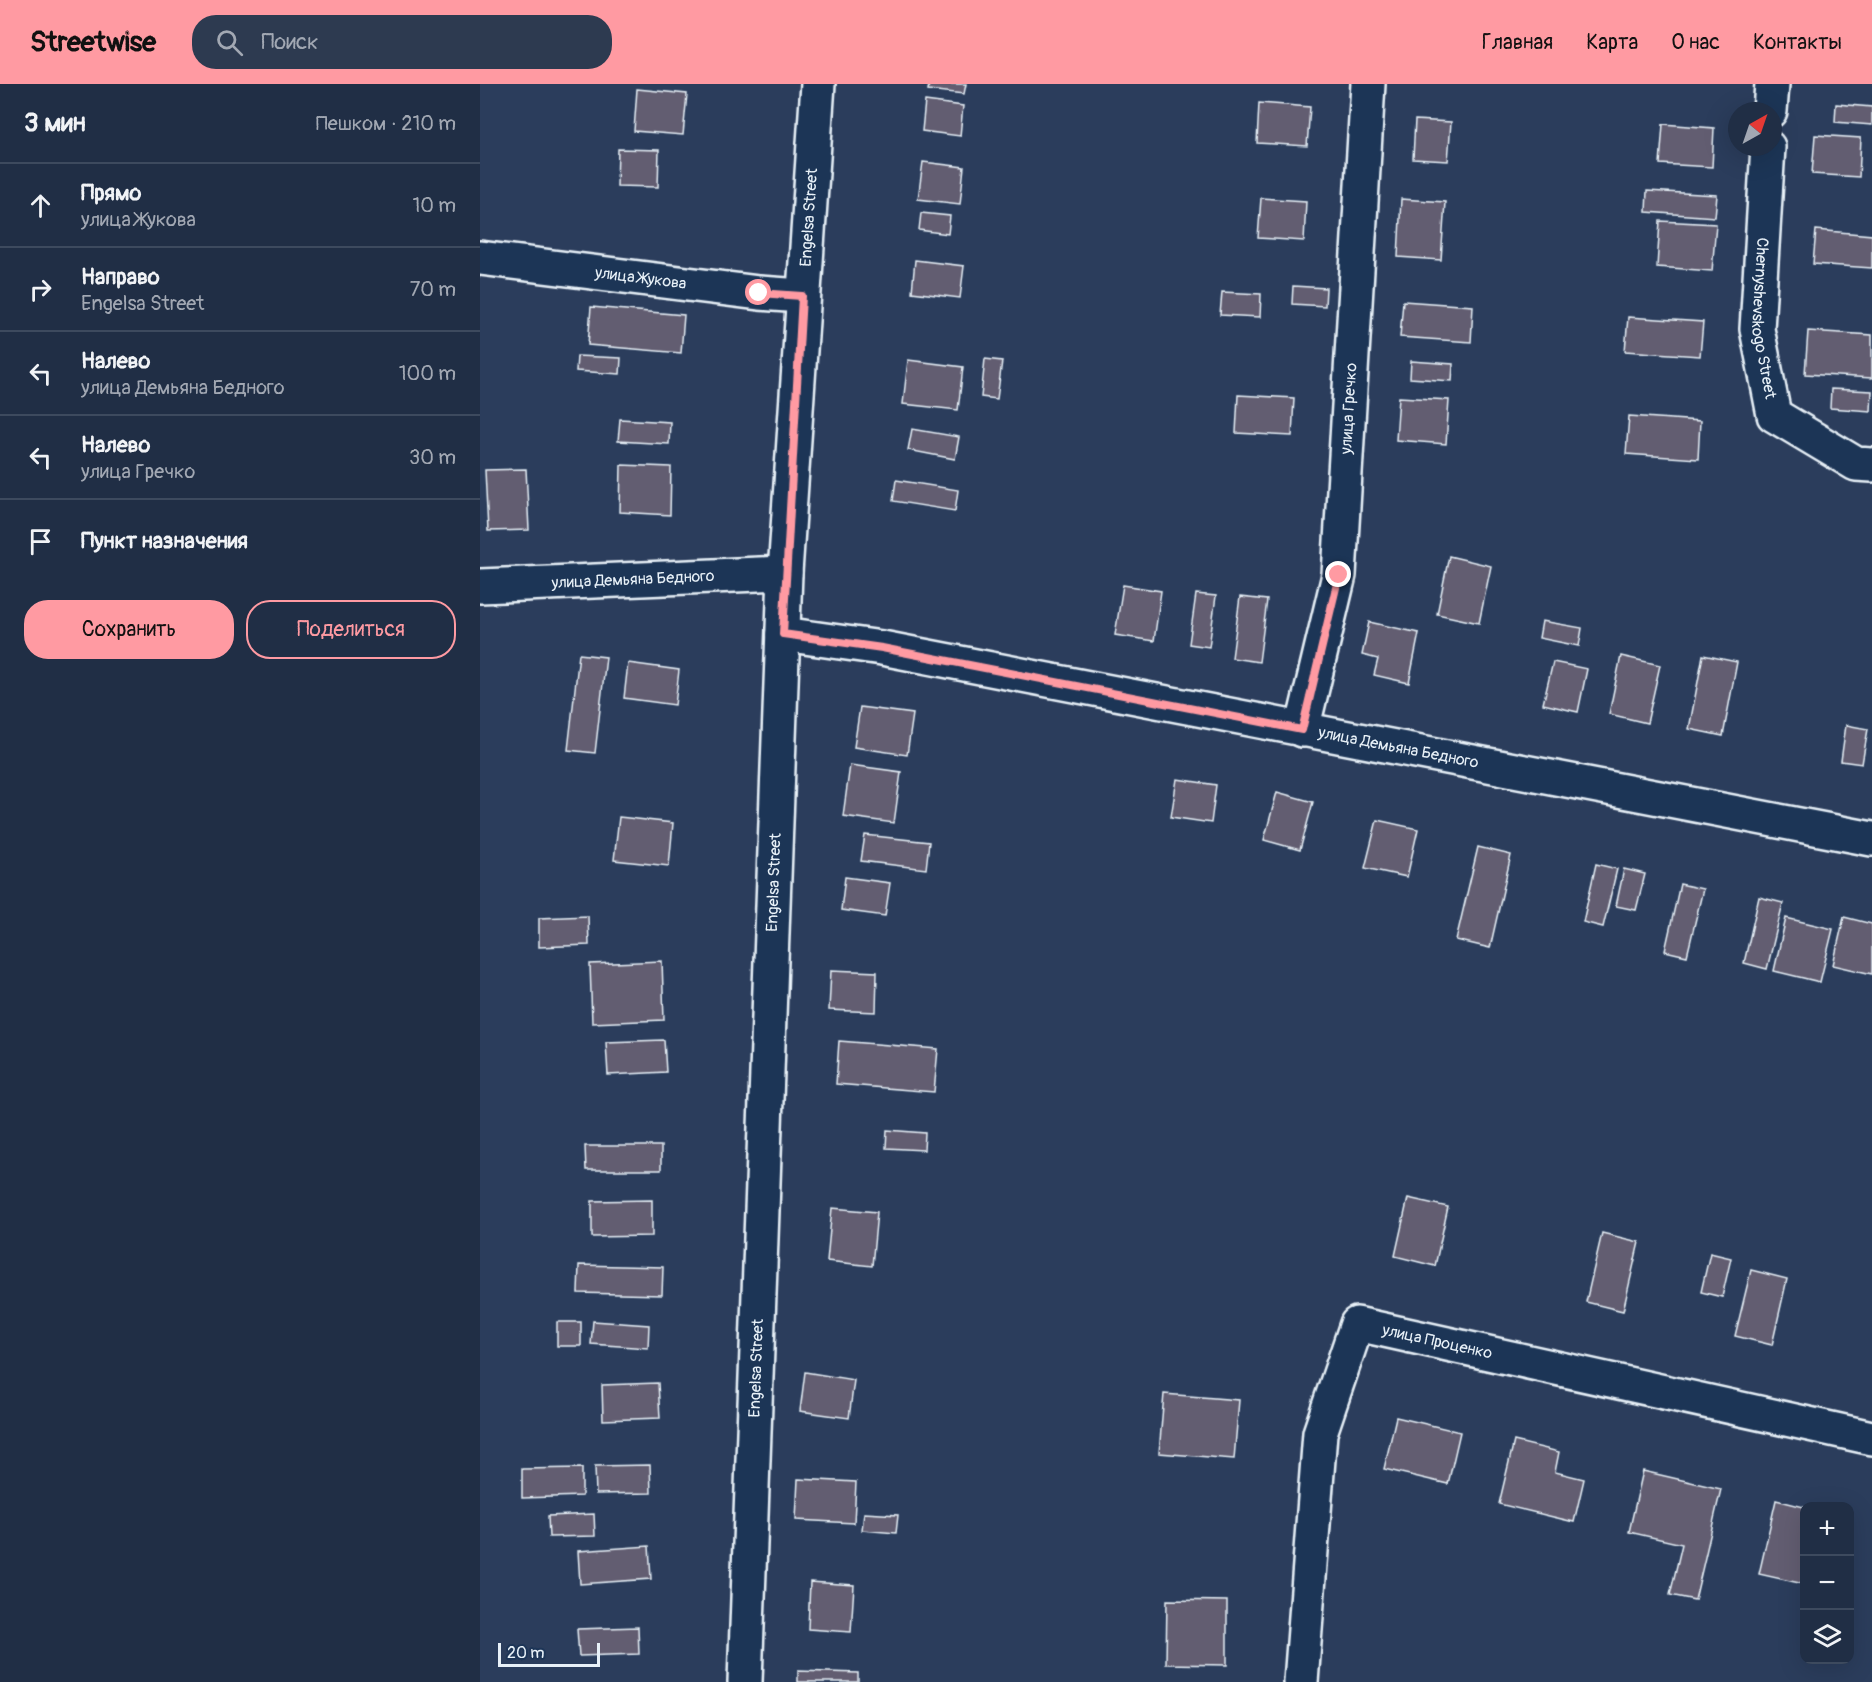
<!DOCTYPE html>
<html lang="ru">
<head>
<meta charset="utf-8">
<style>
  :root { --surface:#202e45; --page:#2d3a50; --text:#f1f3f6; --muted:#a2a8b3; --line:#3d4a5e; --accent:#ff9aa2 }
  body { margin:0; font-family:Pangolin,sans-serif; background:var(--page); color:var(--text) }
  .controls { position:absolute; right:18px; bottom:18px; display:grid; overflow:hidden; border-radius:12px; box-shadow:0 6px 24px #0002 }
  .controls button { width:54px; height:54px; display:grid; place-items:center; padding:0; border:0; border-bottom:2px solid var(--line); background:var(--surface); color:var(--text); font:30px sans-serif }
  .compass { position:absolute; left:1248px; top:18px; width:54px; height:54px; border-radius:50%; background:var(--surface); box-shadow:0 6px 24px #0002; rotate:40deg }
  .scale { position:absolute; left:18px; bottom:15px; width:102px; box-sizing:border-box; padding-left:6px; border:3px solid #e8f1f8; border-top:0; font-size:16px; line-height:21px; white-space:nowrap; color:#e8f1f8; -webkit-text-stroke:4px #1d3557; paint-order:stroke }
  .stop { position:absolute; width:18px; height:18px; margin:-14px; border:4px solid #ff9aa2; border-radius:50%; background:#fff }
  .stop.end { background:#ff9aa2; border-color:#fff; box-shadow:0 2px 6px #0008 }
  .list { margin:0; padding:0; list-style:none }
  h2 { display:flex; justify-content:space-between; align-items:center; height:78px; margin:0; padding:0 24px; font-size:26px }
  h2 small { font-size:20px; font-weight:400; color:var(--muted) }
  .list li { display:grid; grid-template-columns:39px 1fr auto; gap:18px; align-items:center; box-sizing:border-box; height:84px; padding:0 24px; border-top:2px solid var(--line) }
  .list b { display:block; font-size:22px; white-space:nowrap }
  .list p { margin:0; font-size:20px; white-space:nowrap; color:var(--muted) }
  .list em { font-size:20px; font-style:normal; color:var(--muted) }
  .actions { display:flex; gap:12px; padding:18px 24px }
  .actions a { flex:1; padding:14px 0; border:2px solid var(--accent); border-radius:24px; text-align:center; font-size:21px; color:var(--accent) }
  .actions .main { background:var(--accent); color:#111 }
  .icon { flex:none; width:33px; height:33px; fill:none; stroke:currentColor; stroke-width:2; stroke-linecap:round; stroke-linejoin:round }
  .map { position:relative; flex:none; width:1392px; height:1598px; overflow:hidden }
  header { display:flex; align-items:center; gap:36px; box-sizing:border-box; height:84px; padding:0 30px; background:var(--accent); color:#111 }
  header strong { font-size:28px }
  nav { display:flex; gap:33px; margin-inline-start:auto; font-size:21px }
  .search { width:420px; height:54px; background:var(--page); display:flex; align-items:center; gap:15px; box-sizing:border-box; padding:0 21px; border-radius:24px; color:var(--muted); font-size:22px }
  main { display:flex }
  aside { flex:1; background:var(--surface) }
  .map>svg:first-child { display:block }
  .building { fill:#625d71; stroke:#e8f1f8; stroke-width:1.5 }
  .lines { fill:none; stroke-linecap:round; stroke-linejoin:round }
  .minor-casing { stroke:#e8f1f8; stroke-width:38 }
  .minor { stroke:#1d3557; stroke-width:33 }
  .route { stroke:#ff9aa2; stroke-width:8 }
  .labels { text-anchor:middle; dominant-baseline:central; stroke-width:4.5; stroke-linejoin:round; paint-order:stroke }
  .street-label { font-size:16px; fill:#e8f1f8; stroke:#1d3557 }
</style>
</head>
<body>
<header>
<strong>Streetwise</strong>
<div class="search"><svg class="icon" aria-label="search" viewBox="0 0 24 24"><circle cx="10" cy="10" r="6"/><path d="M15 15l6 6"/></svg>Поиск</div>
<nav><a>Главная</a><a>Карта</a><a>О нас</a><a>Контакты</a></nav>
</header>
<main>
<aside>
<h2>3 мин<small>Пешком · 210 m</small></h2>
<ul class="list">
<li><svg class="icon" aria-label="ahead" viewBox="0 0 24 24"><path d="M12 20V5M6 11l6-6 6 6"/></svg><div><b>Прямо</b><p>улица Жукова</p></div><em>10 m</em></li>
<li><svg class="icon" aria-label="right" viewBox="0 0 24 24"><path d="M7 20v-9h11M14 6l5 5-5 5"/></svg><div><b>Направо</b><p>Engelsa Street</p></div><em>70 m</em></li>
<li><svg class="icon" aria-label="left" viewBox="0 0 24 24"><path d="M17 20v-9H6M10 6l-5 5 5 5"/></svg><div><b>Налево</b><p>улица Демьяна Бедного</p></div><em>100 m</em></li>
<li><svg class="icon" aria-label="left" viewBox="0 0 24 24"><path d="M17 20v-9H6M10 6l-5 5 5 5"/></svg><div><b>Налево</b><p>улица Гречко</p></div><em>30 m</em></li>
<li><svg class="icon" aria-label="arrive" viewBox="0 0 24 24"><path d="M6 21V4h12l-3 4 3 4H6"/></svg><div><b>Пункт назначения</b></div></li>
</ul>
<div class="actions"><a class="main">Сохранить</a><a>Поделиться</a></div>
</aside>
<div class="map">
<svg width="1392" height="1598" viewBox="0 0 1392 1598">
  <rect width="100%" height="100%" fill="#2b3d5c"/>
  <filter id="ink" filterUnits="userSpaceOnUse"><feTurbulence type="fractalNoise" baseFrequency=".0167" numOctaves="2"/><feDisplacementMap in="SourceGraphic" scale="12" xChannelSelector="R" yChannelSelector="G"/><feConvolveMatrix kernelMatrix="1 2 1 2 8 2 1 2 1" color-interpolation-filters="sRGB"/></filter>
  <g filter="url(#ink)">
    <path class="building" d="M449,0h37l-2,10 -36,-4z
      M157,5l50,5 -4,41 -49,-4z
      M445,17l38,5 -3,30 -38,-5z
      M779,19l51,4 -3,39 -50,-3z
      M1356,20l36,3v18l-37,-3z
      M935,36l36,2 -3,39 -35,-2z
      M1183,40l51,4 -2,39 -52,-3z
      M1335,51l46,3 -2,39 -47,-3z
      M138,65l41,1 -1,37 -41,-1z
      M443,78l41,5 -4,37 -42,-5z
      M1167,107l70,4 -2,22 -69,-5z
      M781,114l45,3 -2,40 -46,-3z
      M921,115l44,3 -4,58 -43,-3z
      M441,129l29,3 -2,18 -29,-4z
      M1180,137l56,3 -4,47 -55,-4z
      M1336,146l56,5v33l-59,-4z
      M435,176l49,6 -4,32 -48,-6z
      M813,202l33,2 -1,18 -33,-2z
      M742,208l39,2 -1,23 -40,-2z
      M923,217l70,5 -2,36 -71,-5z
      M111,223l93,8 -3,38 -93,-8z
      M1148,233l75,5 -3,34 -75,-5z
      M1328,247l64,4v43l-67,-4z
      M97,272l44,2 -1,16 -44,-3z
      M505,275l17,2 -5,38 -16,-2z
      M428,276l55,7 -5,43 -55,-6z
      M931,277l42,3 -1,17 -42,-3z
      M1351,305l41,2 -1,20 -41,-3z
      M758,311l56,3 -2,38 -56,-3z
      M919,313l50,3 -3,44 -50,-4z
      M1149,332l71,5 -2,38 -72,-5z
      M140,335l50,3 -1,22 -51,-3z
      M432,345l47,8 -4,22 -47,-9z
      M141,381l50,2 -1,48 -50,-3z
      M46,385l3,61 -41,1 -3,-61z
      M416,396l62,10 -3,21 -62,-10z
      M969,472l42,10 -12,57 -42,-9z
      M643,501l38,6 -7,50 -39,-6z
      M716,510l20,2 -7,51 -20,-3z
      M760,513l27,3 -8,62 -27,-4z
      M1062,537l40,7 -3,18 -40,-8z
      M889,538l50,11 -10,50 -35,-8 4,-16 -16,-4z
      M99,570l27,3 -11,96 -27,-3z
      M1223,571l34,7 -14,74 -34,-7z
      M1141,572l39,9 -13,58 -38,-9z
      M1073,578l34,7 -9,43 -35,-8z
      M148,579l51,7 -4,35 -51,-7z
      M380,623l53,7 -6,41 -53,-8z
      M1366,641l22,4 -6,35 -21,-3z
      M370,681l51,7 -7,51 -51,-7z
      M697,695l39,6 -5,38 -40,-6z
      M797,708l36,10 -13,48 -36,-10z
      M139,733l54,6 -4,43 -55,-6z
      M897,736l41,9 -11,48 -42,-9z
      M385,751l64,7 -3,27 -65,-8z
      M998,763l33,8 -21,93 -34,-8z
      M1116,780l21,5 -14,58 -20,-5z
      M1144,785l21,5 -9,36 -20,-4z
      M365,793l45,6 -5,33 -44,-6z
      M1200,800l23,5 -16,67 -22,-5z
      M1279,813l24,6 -16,66 -23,-6z
      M108,832l1,29 -50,2v-29z
      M1364,833l28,7v50l-39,-9z
      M1306,834l47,11 -13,53 -46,-11z
      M182,877l2,59 -72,3 -2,-59z
      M351,886l46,2 -1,40 -47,-2z
      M184,956l2,32 -58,3 -2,-33z
      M359,957l99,8 -4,43 -98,-8z
      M407,1046l38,3 -1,17 -38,-2z
      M105,1062h76v24h-75z
      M928,1114l40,9 -13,59 -40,-10z
      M172,1116v36l-60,1v-36z
      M352,1124l45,4 -5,54 -45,-5z
      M1122,1149l37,9 -16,69 -37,-9z
      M1230,1169l21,5 -9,39 -21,-5z
      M99,1181l84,2 -1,28 -84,-2z
      M1271,1186l36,9 -15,66 -37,-9z
      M113,1237l56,4 -1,23 -57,-4z
      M77,1238h24v24h-24z
      M325,1288l49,8 -5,38 -49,-7z
      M178,1299l2,35 -57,2 -1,-35z
      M684,1310l75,6 -5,59 -75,-6z
      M916,1333l64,15 -12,52 -64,-15z
      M1034,1357l45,11 -4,20 29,7 -10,43 -75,-18z
      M170,1381l1,28 -55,1 -1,-28z
      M102,1384v28l-60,2v-29z
      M1163,1387l78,18 -26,111 -25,-5 12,-51 -53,-12z
      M318,1395l58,3 -2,41 -58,-3z
      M1296,1416l28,7v77l-45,-10z
      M384,1429l34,2 -2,18 -34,-3z
      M114,1430l1,22 -46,1 -1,-21z
      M169,1462l2,33 -71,5 -2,-33z
      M330,1498l44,3 -3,47 -43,-3z
      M687,1516l60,1v64l-61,-1z
      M158,1543l1,27 -60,2 -2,-27z
      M318,1587l60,2v9h-60z"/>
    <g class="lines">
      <defs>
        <g id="minor">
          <path d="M1290,27l2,-27"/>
          <path id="s1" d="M1288,63l-11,182 17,86 82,49 16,1"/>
          <path id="s2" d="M0,174l279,35 43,3"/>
          <path id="s3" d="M0,502l305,-13"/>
          <path id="s4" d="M303,550l99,14 990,191"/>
          <path id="s5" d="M822,646l37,-155 29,-491"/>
          <path id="s6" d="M265,1598l40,-1109 33,-489"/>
          <path id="s7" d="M821,1598l19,-249 37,-109 515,114"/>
        </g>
      </defs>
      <use href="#minor" class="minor-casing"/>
      <use href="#minor" class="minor"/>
    </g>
  </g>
  <g class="lines" filter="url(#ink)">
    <path class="route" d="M279,209l43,3 -19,338 99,14 420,82 37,-155"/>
  </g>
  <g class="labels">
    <g class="street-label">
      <text stroke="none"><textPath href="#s6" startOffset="1466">Engelsa Street</textPath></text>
      <text stroke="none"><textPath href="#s2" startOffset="162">улица Жукова</textPath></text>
      <text stroke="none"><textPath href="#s1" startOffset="172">Chernyshevskogo Street</textPath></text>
      <text stroke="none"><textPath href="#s5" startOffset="326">улица Гречко</textPath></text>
      <text stroke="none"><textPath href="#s3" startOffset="153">улица Демьяна Бедного</textPath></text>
      <text stroke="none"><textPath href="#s4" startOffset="626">улица Демьяна Бедного</textPath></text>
      <text stroke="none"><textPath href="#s6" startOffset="800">Engelsa Street</textPath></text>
      <text stroke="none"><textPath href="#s7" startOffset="447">улица Проценко</textPath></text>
      <text stroke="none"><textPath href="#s6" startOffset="314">Engelsa Street</textPath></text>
    </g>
  </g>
</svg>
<div class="controls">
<button>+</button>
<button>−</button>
<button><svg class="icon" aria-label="layers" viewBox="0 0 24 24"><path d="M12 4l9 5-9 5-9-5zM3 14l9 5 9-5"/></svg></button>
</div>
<svg class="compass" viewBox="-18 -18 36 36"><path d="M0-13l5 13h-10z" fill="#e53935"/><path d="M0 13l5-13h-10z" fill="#a2a8b3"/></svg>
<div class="scale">20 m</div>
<div class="stop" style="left:279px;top:209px"></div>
<div class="stop end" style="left:859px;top:491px"></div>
</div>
</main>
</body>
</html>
